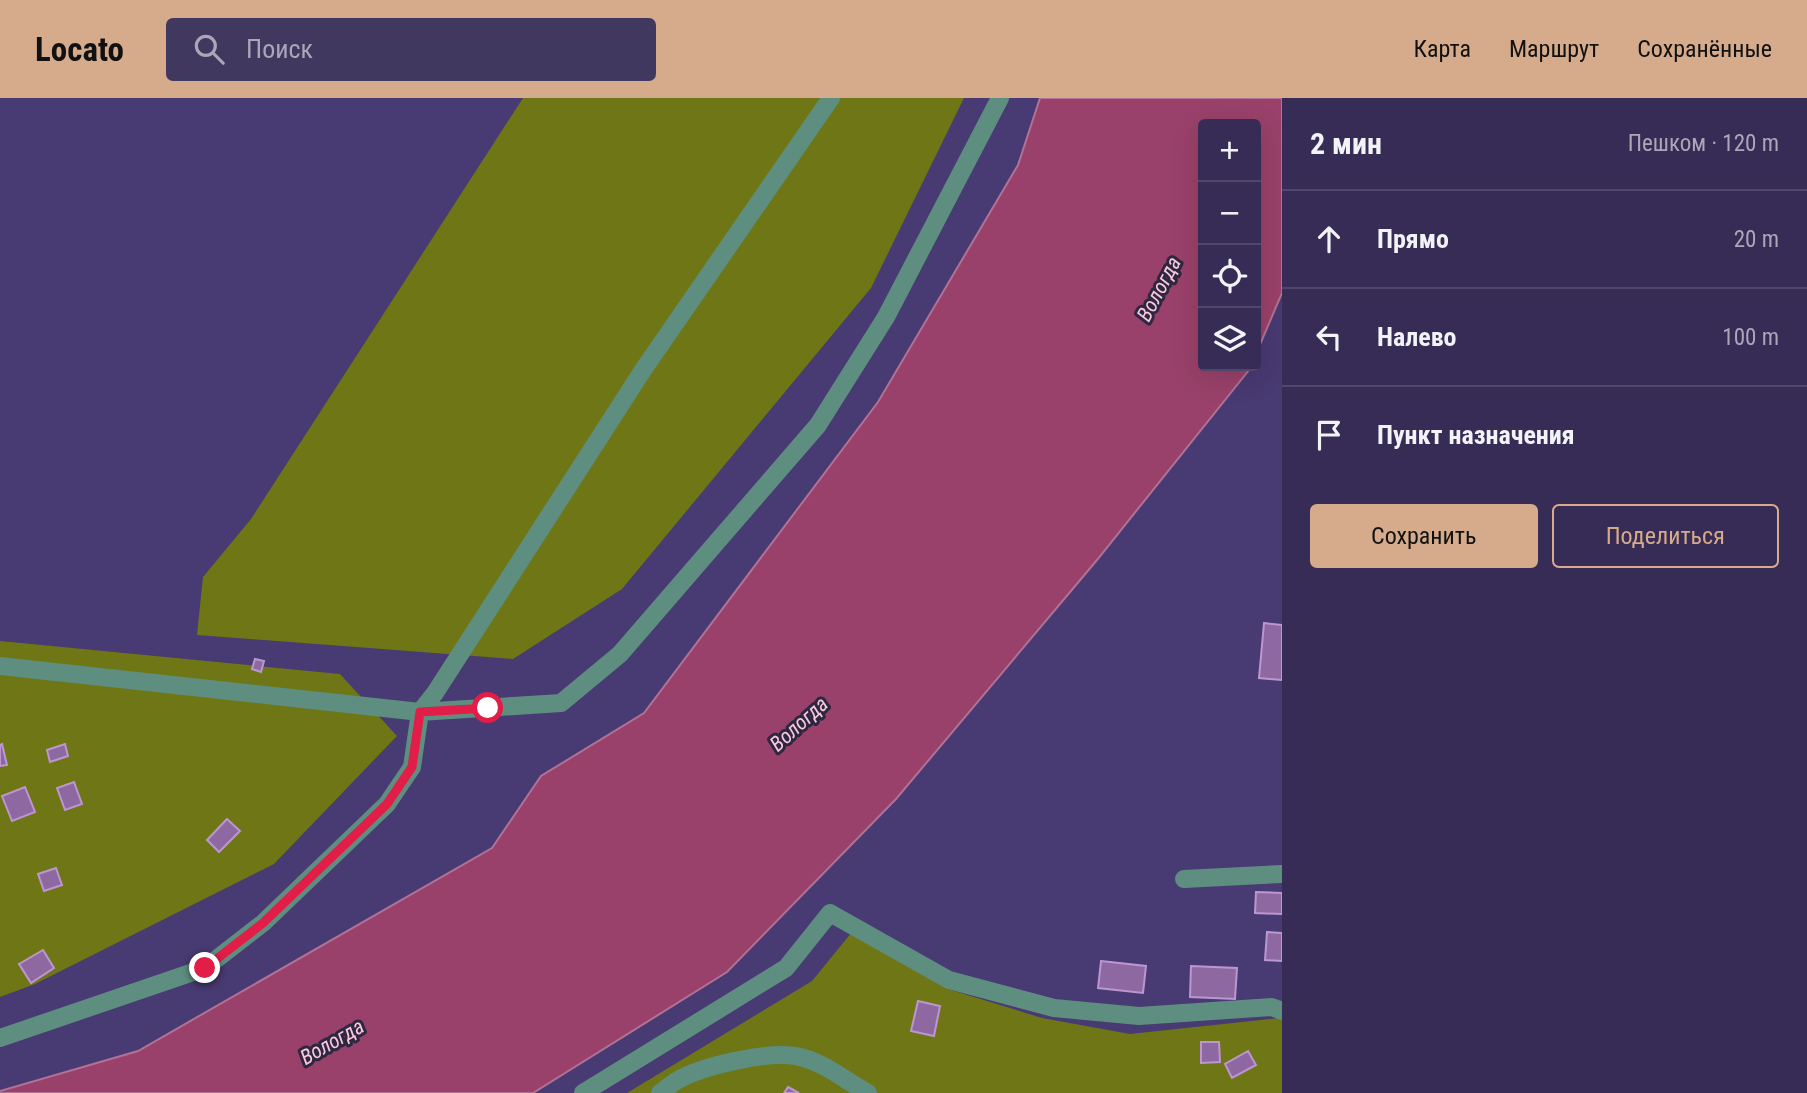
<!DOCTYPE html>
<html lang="ru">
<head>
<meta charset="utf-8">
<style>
  :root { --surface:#362c56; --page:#413860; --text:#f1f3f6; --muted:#aaa7b9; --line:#50486c; --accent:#d6ab8b }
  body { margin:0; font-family:"Roboto Condensed",sans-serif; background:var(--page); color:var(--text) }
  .controls { position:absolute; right:21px; top:21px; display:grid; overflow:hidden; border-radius:7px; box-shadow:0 7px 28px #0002 }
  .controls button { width:63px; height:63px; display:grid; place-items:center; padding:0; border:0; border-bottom:2px solid var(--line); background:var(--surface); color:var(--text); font:35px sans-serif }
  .stop { position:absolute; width:21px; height:21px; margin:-16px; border:5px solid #e11d48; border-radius:50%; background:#fff }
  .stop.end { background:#e11d48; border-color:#fff; box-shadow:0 2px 7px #0008 }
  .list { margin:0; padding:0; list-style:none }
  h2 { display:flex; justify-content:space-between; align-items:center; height:91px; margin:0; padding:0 28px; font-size:30px }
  h2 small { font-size:23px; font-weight:400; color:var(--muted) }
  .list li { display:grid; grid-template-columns:46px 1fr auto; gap:21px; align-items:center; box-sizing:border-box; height:98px; padding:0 28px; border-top:2px solid var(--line) }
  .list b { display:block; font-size:26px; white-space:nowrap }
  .list em { font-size:23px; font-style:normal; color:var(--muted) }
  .actions { display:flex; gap:14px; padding:21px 28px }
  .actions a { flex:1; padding:16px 0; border:2px solid var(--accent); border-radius:7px; text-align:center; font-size:24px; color:var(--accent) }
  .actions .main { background:var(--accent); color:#111 }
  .icon { flex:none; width:38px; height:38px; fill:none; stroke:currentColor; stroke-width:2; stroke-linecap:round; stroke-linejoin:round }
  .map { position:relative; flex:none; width:1282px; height:995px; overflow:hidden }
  header { display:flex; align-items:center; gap:42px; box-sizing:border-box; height:98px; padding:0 35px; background:var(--accent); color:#111 }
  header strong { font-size:33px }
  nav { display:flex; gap:38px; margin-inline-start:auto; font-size:24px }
  .search { width:490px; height:63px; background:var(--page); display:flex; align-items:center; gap:18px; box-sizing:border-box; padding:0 24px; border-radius:7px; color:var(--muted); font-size:26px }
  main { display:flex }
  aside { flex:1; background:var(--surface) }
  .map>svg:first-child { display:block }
  .green { fill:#6f7615 }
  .water { fill:#99416a; stroke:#b07296; stroke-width:2 }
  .building { fill:#8e69a1; stroke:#bc96d1; stroke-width:2 }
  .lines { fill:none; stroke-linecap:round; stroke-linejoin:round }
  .minor { stroke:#5e8e80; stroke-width:18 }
  .route { stroke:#e11d48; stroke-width:9 }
  .labels { text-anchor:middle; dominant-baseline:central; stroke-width:6; stroke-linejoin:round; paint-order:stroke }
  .water-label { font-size:21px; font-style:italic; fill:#fbc9dc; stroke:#2d2741 }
</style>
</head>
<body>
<header>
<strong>Locato</strong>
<div class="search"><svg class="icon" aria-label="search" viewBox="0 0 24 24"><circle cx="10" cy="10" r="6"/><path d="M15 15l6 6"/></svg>Поиск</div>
<nav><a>Карта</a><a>Маршрут</a><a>Сохранённые</a></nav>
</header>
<main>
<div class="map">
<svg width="1282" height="995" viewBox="0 0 1282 995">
  <rect width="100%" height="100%" fill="#483a72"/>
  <path class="green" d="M523,0h441l-93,190 -249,301 -109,70 -316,-24 6,-58 48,-58z
    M0,543l340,33 57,62 -123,128 -239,120 -35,13z
    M852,834l96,57 94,29 88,16 149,-16 3,1v74h-655l185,-112z"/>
  <path class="water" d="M1040,0h242v195l-26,61v-230h-53v242h48l-2,4 -152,190 -201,239 -169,173 -194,121h-533v-2l138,-40 354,-203 49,-72 103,-63 234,-311 140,-237z"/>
  <path class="building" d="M1264,525l18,2v55l-23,-2z
    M255,561l9,2 -3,11 -9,-3z
    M2,646l5,21 -7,1v-21z
    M65,646l3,12 -18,6 -3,-12z
    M74,684l8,22 -17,6 -8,-22z
    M25,689l10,25 -23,9 -10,-25z
    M227,721l13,12 -21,21 -12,-12z
    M56,770l6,17 -18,6 -6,-17z
    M1256,794l26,1v21l-27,-1z
    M1267,834l15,1v28l-17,-1z
    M43,852l11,18 -23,15 -12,-19z
    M1101,863l45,5 -3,27 -45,-5z
    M1191,868l46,2 -2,31 -45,-2z
    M918,903l22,5 -6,30 -23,-5z
    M1201,944h18l1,20 -19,1z
    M1248,953l8,14 -24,13 -7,-14z
    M788,989l11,6h-15z"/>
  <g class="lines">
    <path class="minor" d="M0,568l420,46 -8,55 -25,37 -124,119 -58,45 -205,70
      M420,614l141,-9 59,-49 198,-229 68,-108 114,-219
      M420,614l15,-19 208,-323 188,-272
      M1184,781l98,-5
      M583,995l203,-125 44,-55 119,67 105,28 85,8 133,-9 10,4
      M660,995c6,-4 12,-10 18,-13 24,-14 90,-29 117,-24 26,4 51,25 73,37"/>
  </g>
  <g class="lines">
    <path class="route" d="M205,870l58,-45 124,-119 25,-37 8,-55 68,-4"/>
  </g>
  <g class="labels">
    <g class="water-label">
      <text transform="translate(1159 191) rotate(-62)">Вологда</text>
      <text transform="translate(799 626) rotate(-42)">Вологда</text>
      <text transform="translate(332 944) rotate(-30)">Вологда</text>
    </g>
  </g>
</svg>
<div class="controls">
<button>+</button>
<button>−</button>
<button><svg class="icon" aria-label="locate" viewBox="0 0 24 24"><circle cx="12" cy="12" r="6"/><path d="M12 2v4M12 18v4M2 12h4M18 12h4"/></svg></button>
<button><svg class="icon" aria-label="layers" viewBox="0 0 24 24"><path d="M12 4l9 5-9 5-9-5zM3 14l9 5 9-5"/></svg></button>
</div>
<div class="stop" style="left:488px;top:610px"></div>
<div class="stop end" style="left:205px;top:870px"></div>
</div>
<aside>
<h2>2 мин<small>Пешком · 120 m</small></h2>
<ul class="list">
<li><svg class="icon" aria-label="ahead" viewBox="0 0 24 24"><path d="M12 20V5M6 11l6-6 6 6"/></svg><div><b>Прямо</b></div><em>20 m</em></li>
<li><svg class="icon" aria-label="left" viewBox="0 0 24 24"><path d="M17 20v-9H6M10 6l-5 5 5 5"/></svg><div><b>Налево</b></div><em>100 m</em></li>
<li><svg class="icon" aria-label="arrive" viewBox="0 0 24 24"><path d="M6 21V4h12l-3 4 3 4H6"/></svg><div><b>Пункт назначения</b></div></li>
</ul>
<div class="actions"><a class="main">Сохранить</a><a>Поделиться</a></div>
</aside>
</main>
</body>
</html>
